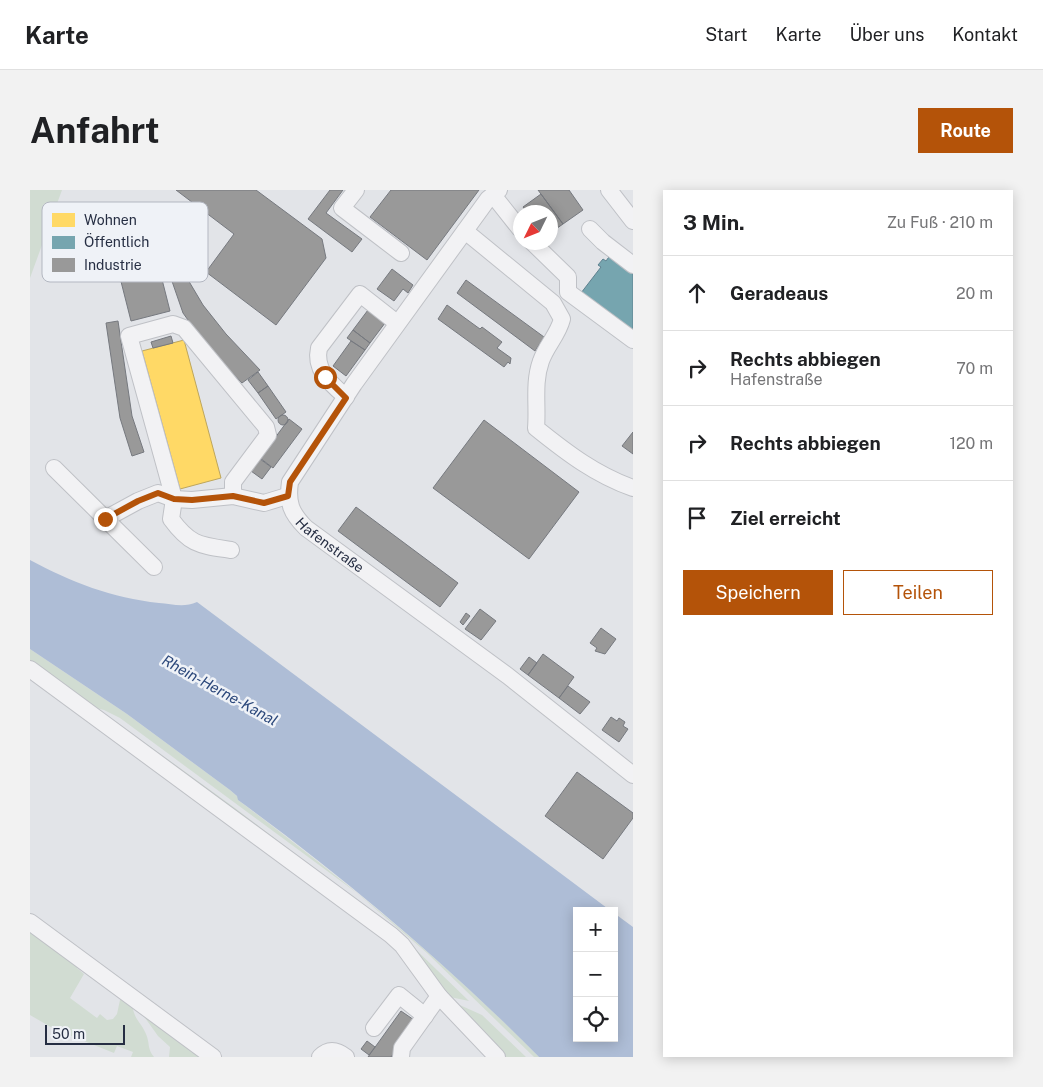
<!DOCTYPE html>
<html lang="de">
<head>
<meta charset="utf-8">
<style>
  :root { --surface:#fff; --page:#f2f2f2; --text:#202124; --muted:#757577; --line:#e0e0e0; --accent:#b45309 }
  body { margin:0; font-family:"Public Sans",sans-serif; background:var(--page); color:var(--text) }
  .controls { position:absolute; right:15px; bottom:15px; display:grid; overflow:hidden; border-radius:0px; box-shadow:0 2px 12px #0003 }
  .controls button { width:45px; height:45px; display:grid; place-items:center; padding:0; border:0; border-bottom:1px solid var(--line); background:var(--surface); color:var(--text); font:25px sans-serif }
  .compass { position:absolute; left:483px; top:15px; width:45px; height:45px; border-radius:50%; background:var(--surface); box-shadow:0 2px 12px #0003; rotate:227deg }
  .scale { position:absolute; left:15px; bottom:12px; width:80px; box-sizing:border-box; padding-left:5px; border:2px solid #262e43; border-top:0; font-size:14px; line-height:18px; white-space:nowrap; color:#262e43; -webkit-text-stroke:4px #eff2f7; paint-order:stroke }
  .stop { position:absolute; width:15px; height:15px; margin:-11px; border:4px solid #b45309; border-radius:50%; background:#fff }
  .stop.end { background:#b45309; border-color:#fff; box-shadow:0 1px 5px #0008 }
  .list { margin:0; padding:0; list-style:none }
  h2 { display:flex; justify-content:space-between; align-items:center; height:65px; margin:0; padding:0 20px; font-size:21px }
  h2 small { font-size:16px; font-weight:400; color:var(--muted) }
  .list li { display:grid; grid-template-columns:32px 1fr auto; gap:15px; align-items:center; box-sizing:border-box; height:75px; padding:0 20px; border-top:1px solid var(--line) }
  .list b { display:block; font-size:19px; white-space:nowrap }
  .list p { margin:0; font-size:16px; white-space:nowrap; color:var(--muted) }
  .list em { font-size:16px; font-style:normal; color:var(--muted) }
  .actions { display:flex; gap:10px; padding:15px 20px }
  .actions a { flex:1; padding:11px 0; border:1px solid var(--accent); border-radius:0px; text-align:center; font-size:18px; color:var(--accent) }
  .actions .main { background:var(--accent); color:#fff }
  .icon { flex:none; width:28px; height:28px; fill:none; stroke:currentColor; stroke-width:2; stroke-linecap:round; stroke-linejoin:round }
  .map { position:relative; flex:none; width:603px; height:867px; overflow:hidden; border-radius:0px }
  header { display:flex; align-items:center; gap:30px; box-sizing:border-box; height:70px; padding:0 25px; background:var(--surface); border-bottom:1px solid var(--line) }
  header strong { font-size:24px }
  nav { display:flex; gap:28px; margin-inline-start:auto; font-size:18px }
  .intro { display:flex; align-items:center; justify-content:space-between; box-sizing:border-box; height:120px; padding:0 30px }
  h1 { margin:0; font-size:35px }
  .button { padding:12px 22px; border-radius:0px; background:var(--accent); color:#fff; font-size:18px; font-weight:700 }
  main { display:flex; gap:30px; padding:0 30px }
  aside { flex:1; background:var(--surface); border-radius:0px; box-shadow:0 2px 12px #0003 }
  .map>svg:first-child { display:block }
  .green { fill:#d1dcd2 }
  .water { fill:#aebdd6 }
  .homes { fill:#ffd966; stroke:#bea65c }
  .public { fill:#76a5af; stroke:#5e818f }
  .industry { fill:#999; stroke:#76797f }
  .lines { fill:none; stroke-linecap:round; stroke-linejoin:round }
  .minor-casing { stroke:#bfc1c6; stroke-width:18 }
  .minor { stroke:#f2f2f4; stroke-width:16 }
  .route { stroke:#b45309; stroke-width:6 }
  .labels { text-anchor:middle; dominant-baseline:central; stroke-width:5; stroke-linejoin:round; paint-order:stroke }
  .street-label { font-size:14px; fill:#262e43; stroke:#eff2f7 }
  .water-label { font-size:15px; font-style:italic; fill:#2c487b; stroke:#eff2f7 }
  .key { fill:#eff2f7; stroke:#b3b7c1; stroke-width:1 }
  .key-label { font-size:14px; fill:#262e43 }
</style>
</head>
<body>
<header>
<strong>Karte</strong>
<nav><a>Start</a><a>Karte</a><a>Über uns</a><a>Kontakt</a></nav>
</header>
<div class="intro"><h1>Anfahrt</h1><a class="button">Route</a></div>
<main>
<div class="map">
<svg width="603" height="867" viewBox="0 0 603 867">
  <rect width="100%" height="100%" fill="#e2e4e8"/>
  <path class="green" d="M0,0h32l-32,88z
    M0,459l97,65 103,76 8,7v3c106,80 208,162 301,257h-5l-107,-104 -70,-60 -237,-175 -16,-8 -20,-5 -54,-41z
    M72,526l13,5 120,87 134,102 37,30 63,61 -19,-4 -16,-20z
    M0,740l49,35 -2,3 7,6 -14,24 27,20 3,-4 7,6 6,-1 4,-5 3,-14 4,-1 8,5c3,18 8,16 14,30 4,9 1,15 8,23h-23l2,-5 -16,-6 -3,7 -60,-24 -24,-14z
    M423,812l29,13 44,42h-25z
    M113,825l52,36 3,6h-29l1,-10 -12,-11z"/>
  <path class="water" d="M0,370c41,22 82,38 129,43 13,1 25,5 38,-1l414,309h-34v127h37v-125l19,14v130h-94c-93,-94 -194,-179 -301,-257l-1,-4 -7,-6 -103,-76 -97,-65z"/>
  <path class="homes" d="M154,150l37,138 -41,11 -38,-138z"/>
  <path class="public" d="M581,64l22,17v62l-52,-40 20,-26 -3,-2 5,-6 3,2z"/>
  <path class="industry" d="M146,0h80l66,49 4,19 -50,67 -70,-53 28,-38z
    M300,0h13l-17,23 36,26 -10,13 -44,-33z
    M361,0h88l-52,70 -57,-43z
    M508,0h31l14,20 -20,14z
    M511,4l22,30 -13,9v-21h-23l-4,-5z
    M138,41l13,37 22,37 23,29 34,36 -18,13 -34,-35 -25,-35 -27,-78z
    M120,42l20,79 -39,10 -20,-79z
    M362,79l21,16 -5,8 -5,-4 -9,12 -17,-12z
    M436,90l78,57 -9,14 -78,-58z
    M417,115l33,24 2,-2 20,15 -5,6 14,10 -1,6 -2,-2 -4,5 -66,-48z
    M338,120l17,13 -15,20 -17,-13z
    M88,131l14,95 12,36 -12,4 -12,-38 -14,-95z
    M323,140l17,13 -5,7 -18,-12z
    M141,146l2,7 -20,5 -2,-6z
    M321,151l14,9 -19,26 -13,-10z
    M228,182l10,14 -10,7 -10,-13z
    M238,196l18,26 -10,7 -18,-26z
    M248 230a5 5 0 1 1 10 0a5 5 0 1 1-10 0Z
    M259,229l13,10 -29,39 -13,-10z
    M454,230l95,72 -50,67 -96,-71z
    M603,242v22l-11,-8z
    M230,269l11,8 -9,12 -11,-8z
    M326,317l102,76 -18,24 -102,-76z
    M450,419l16,12 -15,19 -16,-11z
    M436,423l4,3 -7,9 -3,-3z
    M571,438l15,11 -11,15 -10,-3 2,-3 -7,-5z
    M513,464l31,23 -15,21 -31,-23z
    M499,467l8,6 -9,12 -8,-6z
    M538,496l22,16 -10,12 -21,-16z
    M581,527l6,4 2,-3 6,4 -2,4 5,3 -9,13 -17,-12z
    M547,582l56,41v5l-30,41 -58,-43z
    M371,821l16,11 -26,35h-23z
    M337,851l8,6 -6,8 -8,-6z"/>
  <g class="lines">
    <defs>
      <g id="minor">
        <path d="M326,0l-14,18 59,45"/>
        <path id="s1" d="M469,0l-11,9 -134,185 -64,98c-3,21 1,31 16,46l202,148 125,99"/>
        <path d="M579,0l24,31"/>
        <path d="M463,5l27,34"/>
        <path d="M560,39l13,13 30,23"/>
        <path d="M435,41l88,72 9,16c-4,16 -16,27 -21,42 -8,22 -3,45 -5,67 31,25 60,47 97,60"/>
        <path d="M502,52l36,35v15l65,48"/>
        <path d="M316,207c-16,-14 -32,-27 -27,-49l41,-54 37,29"/>
        <path d="M24,278l100,99"/>
        <path d="M75,329l33,-18 20,-8 16,6 18,1 41,-4 31,7 23,-7"/>
        <path d="M201,360c-32,-5 -41,-5 -60,-31l3,-20 -45,-163 44,-12 11,4 82,99 2,8 -35,47v14"/>
        <path d="M0,479l361,266 11,10 37,51 58,61"/>
        <path d="M0,732l183,135"/>
        <path d="M344,838l25,-33 26,21"/>
        <path d="M290,867c9,-9 17,-7 26,0"/>
        <path d="M371,867l1,-9 37,-52"/>
      </g>
    </defs>
    <use href="#minor" class="minor-casing"/>
    <use href="#minor" class="minor"/>
  </g>
  <g class="lines">
    <path class="route" d="M75,329l33,-18 20,-8 16,6 18,1 41,-4 31,7 24,-7 2,-14 56,-84 -21,-21"/>
  </g>
  <g class="labels">
    <g class="street-label">
      <text stroke="none"><textPath href="#s1" startOffset="440">Hafenstraße</textPath></text>
    </g>
    <g class="water-label">
      <text transform="translate(190 500) rotate(29)">Rhein-Herne-Kanal</text>
    </g>
  </g>
  <rect x="12" y="12" width="166" height="80" rx="8" class="key"/>
  <rect x="22" y="23" width="23" height="14" fill="#ffd966"/>
  <rect x="22" y="46" width="23" height="13" fill="#76a5af"/>
  <rect x="22" y="68" width="23" height="14" fill="#999"/>
  <g class="key-label">
    <text x="54" y="35">Wohnen</text>
    <text x="54" y="57">Öffentlich</text>
    <text x="54" y="80">Industrie</text>
  </g>
</svg>
<div class="controls">
<button>+</button>
<button>−</button>
<button><svg class="icon" aria-label="locate" viewBox="0 0 24 24"><circle cx="12" cy="12" r="6"/><path d="M12 2v4M12 18v4M2 12h4M18 12h4"/></svg></button>
</div>
<svg class="compass" viewBox="-18 -18 36 36"><path d="M0-13l5 13h-10z" fill="#e53935"/><path d="M0 13l5-13h-10z" fill="#757577"/></svg>
<div class="scale">50 m</div>
<div class="stop" style="left:295px;top:187px"></div>
<div class="stop end" style="left:75px;top:329px"></div>
</div>
<aside>
<h2>3 Min.<small>Zu Fuß · 210 m</small></h2>
<ul class="list">
<li><svg class="icon" aria-label="ahead" viewBox="0 0 24 24"><path d="M12 20V5M6 11l6-6 6 6"/></svg><div><b>Geradeaus</b></div><em>20 m</em></li>
<li><svg class="icon" aria-label="right" viewBox="0 0 24 24"><path d="M7 20v-9h11M14 6l5 5-5 5"/></svg><div><b>Rechts abbiegen</b><p>Hafenstraße</p></div><em>70 m</em></li>
<li><svg class="icon" aria-label="right" viewBox="0 0 24 24"><path d="M7 20v-9h11M14 6l5 5-5 5"/></svg><div><b>Rechts abbiegen</b></div><em>120 m</em></li>
<li><svg class="icon" aria-label="arrive" viewBox="0 0 24 24"><path d="M6 21V4h12l-3 4 3 4H6"/></svg><div><b>Ziel erreicht</b></div></li>
</ul>
<div class="actions"><a class="main">Speichern</a><a>Teilen</a></div>
</aside>
</main>
</body>
</html>
